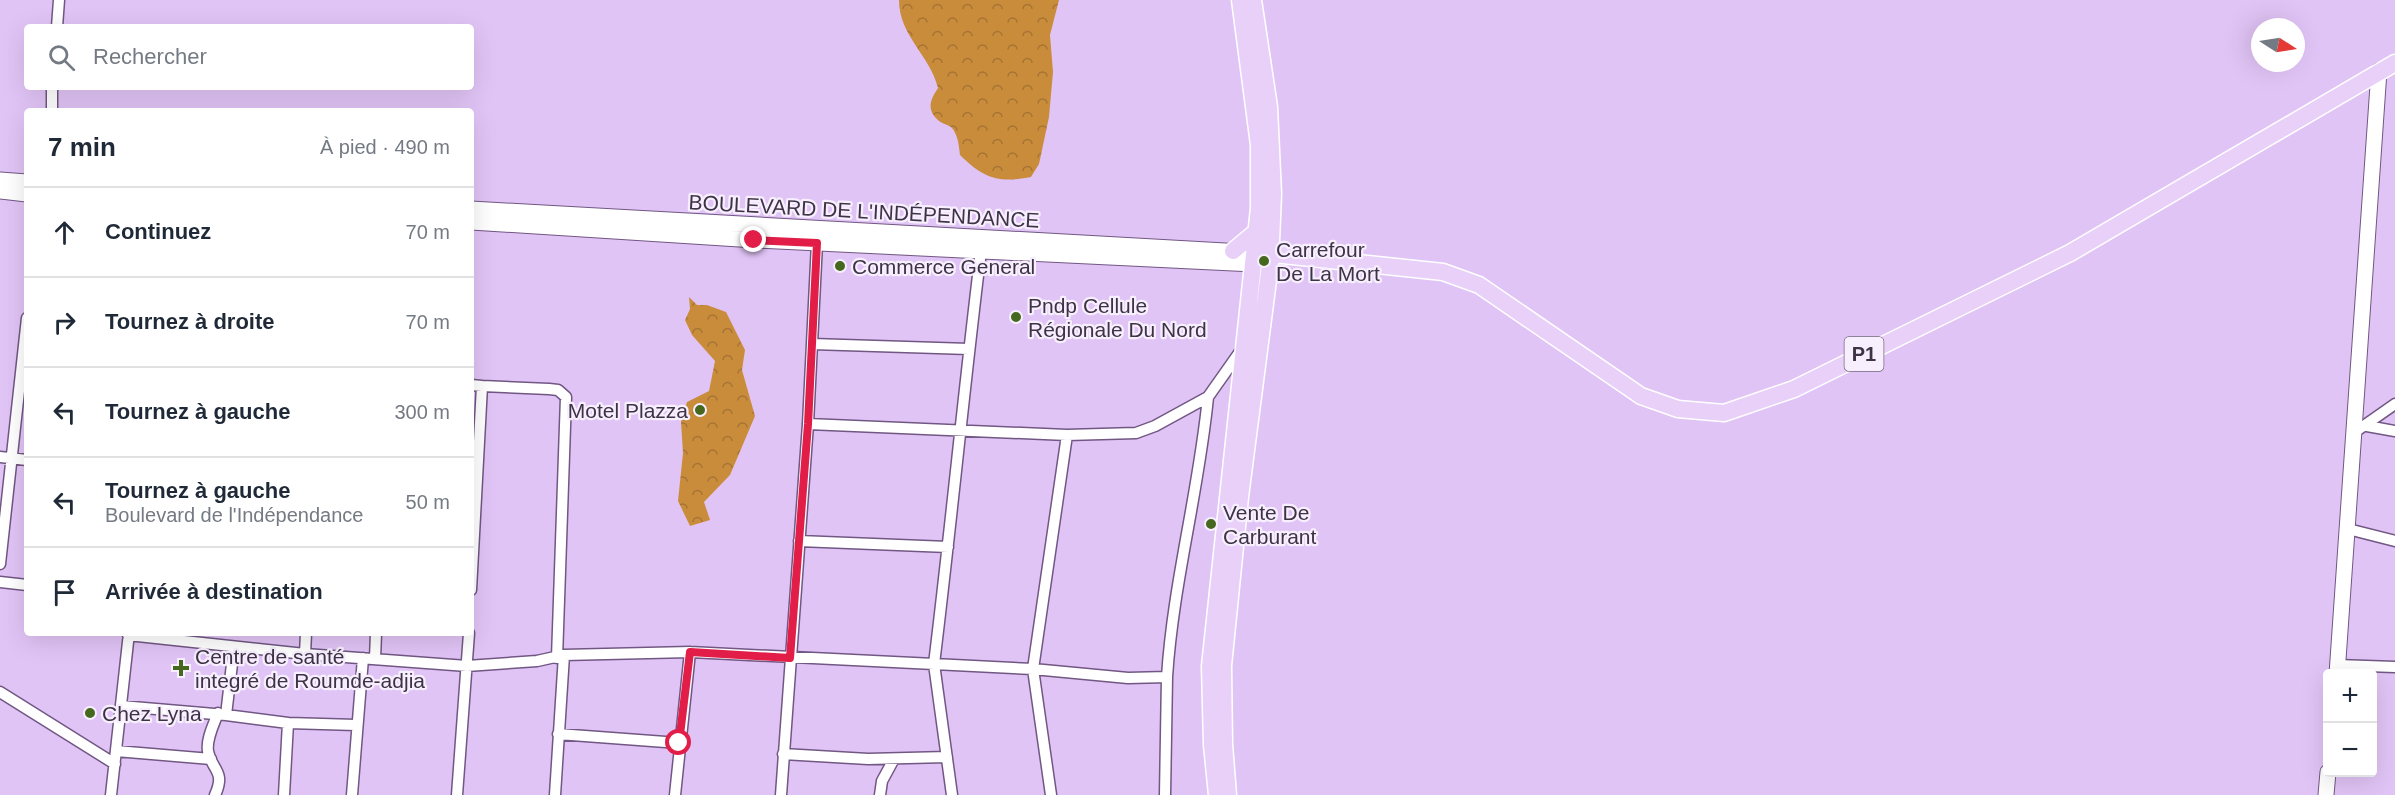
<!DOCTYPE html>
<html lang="fr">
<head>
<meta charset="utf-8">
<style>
  :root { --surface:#fff; --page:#f2f2f3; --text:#1f2937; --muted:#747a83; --line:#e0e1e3 }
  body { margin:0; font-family:Helvetica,sans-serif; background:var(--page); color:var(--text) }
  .controls { position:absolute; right:18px; bottom:18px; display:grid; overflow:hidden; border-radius:6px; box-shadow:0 6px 24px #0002 }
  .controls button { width:54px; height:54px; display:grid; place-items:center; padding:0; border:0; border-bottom:2px solid var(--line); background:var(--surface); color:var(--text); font:30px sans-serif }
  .compass { position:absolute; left:2251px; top:18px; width:54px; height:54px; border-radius:50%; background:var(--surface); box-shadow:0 6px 24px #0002; rotate:102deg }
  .stop { position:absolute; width:18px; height:18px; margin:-14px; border:4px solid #e11d48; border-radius:50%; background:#fff }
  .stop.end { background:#e11d48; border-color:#fff; box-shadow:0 2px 6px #0008 }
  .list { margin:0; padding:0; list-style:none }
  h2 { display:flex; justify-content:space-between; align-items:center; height:78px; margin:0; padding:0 24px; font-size:26px }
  h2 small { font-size:20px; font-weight:400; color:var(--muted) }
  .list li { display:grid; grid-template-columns:39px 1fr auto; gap:18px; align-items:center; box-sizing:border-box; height:90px; padding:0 24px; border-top:2px solid var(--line) }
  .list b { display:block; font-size:22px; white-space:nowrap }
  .list p { margin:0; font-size:20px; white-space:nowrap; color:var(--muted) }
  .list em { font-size:20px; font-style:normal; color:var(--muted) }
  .icon { flex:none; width:33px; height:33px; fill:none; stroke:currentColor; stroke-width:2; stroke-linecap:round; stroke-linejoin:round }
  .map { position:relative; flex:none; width:2395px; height:795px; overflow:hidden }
  .search { position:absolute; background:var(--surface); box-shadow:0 6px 24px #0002; left:24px; top:24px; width:450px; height:66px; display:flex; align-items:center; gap:15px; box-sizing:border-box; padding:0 21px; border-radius:6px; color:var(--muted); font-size:22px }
  .panel { position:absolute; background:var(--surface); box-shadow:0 6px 24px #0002; left:24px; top:108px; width:450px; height:528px; border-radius:6px }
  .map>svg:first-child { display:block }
  .forest { fill:url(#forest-crowns) }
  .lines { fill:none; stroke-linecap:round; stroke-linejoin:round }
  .street-casing { stroke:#715783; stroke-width:13 }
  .secondary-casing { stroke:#715783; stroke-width:17 }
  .primary-casing { stroke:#fff; stroke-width:19 }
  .street { stroke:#fff; stroke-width:10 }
  .secondary { stroke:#fff; stroke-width:15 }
  .primary { stroke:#e8d0f9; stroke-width:16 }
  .route { stroke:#e11d48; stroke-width:8 }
  .poi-dot { fill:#46671e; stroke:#f7effe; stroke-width:2 }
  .labels { text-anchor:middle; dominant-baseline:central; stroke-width:4.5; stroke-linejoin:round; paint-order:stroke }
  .shield { fill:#f7effe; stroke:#766b7d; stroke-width:1.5 }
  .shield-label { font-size:20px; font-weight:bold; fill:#3e3346 }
  .street-label { font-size:21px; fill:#3e3346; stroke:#f7effe }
  .poi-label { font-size:21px; fill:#3e3346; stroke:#f7effe; text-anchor:start }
</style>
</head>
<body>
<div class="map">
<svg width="2395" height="795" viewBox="0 0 2395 795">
  <defs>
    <pattern id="forest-crowns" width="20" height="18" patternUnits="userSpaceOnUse" patternTransform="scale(1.5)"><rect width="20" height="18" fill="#c98c3b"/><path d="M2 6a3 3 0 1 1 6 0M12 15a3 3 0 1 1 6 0" fill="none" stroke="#a57333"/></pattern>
  </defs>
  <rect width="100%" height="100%" fill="#e1c4f6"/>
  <path class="forest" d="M899,0h160l-9,35 3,37 -4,45 -10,47 -8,13c-32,6 -47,2 -71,-22 -1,-9 -2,-20 -8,-27 -3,-3 -9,-4 -13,-7 -13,-11 -9,-21 -1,-33 -8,-33 -39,-52 -39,-88z
    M689,297l8,8h10l19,7 19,38 -3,20 13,46 -25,59 -26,27 6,18 -20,6 -12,-25 5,-48 -2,-31 6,-20 22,-11 6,-30 -23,-26 -7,-15 5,-11z"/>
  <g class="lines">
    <defs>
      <path id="street" d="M57,27l2,-27
        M52,111v-24
        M812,344l157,5
        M471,385l11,1 -11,204
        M482,386l67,3 9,1 8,7 -9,261
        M808,424l259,11 -34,234 -99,-5c17,-138 30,-276 47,-413
        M2367,426l28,5
        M2355,432l40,-28
        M1067,435l69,-2 19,-7 53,-29 36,-51
        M0,457l27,3
        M2348,529l47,12
        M799,541l149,6
        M0,564l27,-246
        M0,582l27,3
        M128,635l177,19 162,12 70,-5 27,-6 126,-3 244,12 18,131
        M234,647l-8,68 62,8
        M305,654l1,-21
        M375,659l1,-26
        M2337,665l58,2
        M0,692l115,72
        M121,706l105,9
        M558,734l121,9
        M116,751l95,8
        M783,754l85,5 79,-2
        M111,795l18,-162
        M215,795c11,-24 -3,-24 -7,-44 -2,-12 6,-27 10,-38
        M284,795l4,-72 68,2
        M352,795l11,-137
        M457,795l12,-162
        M555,795l9,-140
        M675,795l15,-143
        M781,795l27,-371 9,-181
        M880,795l2,-14 12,-22
        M1051,795l-18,-126 95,9 39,-1c6,-94 32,-186 41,-280
        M1165,795l2,-118"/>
      <path id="secondary" d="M0,180l27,2
        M0,191l27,3
        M471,209l772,43
        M471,222l284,18 499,24
        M2337,674l42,-603
        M2326,795l2,-23"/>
      <path id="primary" d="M1233,251l24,-20
        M1255,252l188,20 36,13 162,111 37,13 46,4 70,-24 276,-136 325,-190
        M1217,795l-5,-50 -2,-79 49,-458v-63l-19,-145
        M1228,795l-4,-51 -1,-78 17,-169 30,-232 3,-71 -4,-87 -16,-107"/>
    </defs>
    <use href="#street" class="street-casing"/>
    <use href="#secondary" class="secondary-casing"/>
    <use href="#primary" class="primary-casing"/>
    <use href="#street" class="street"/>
    <use href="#secondary" class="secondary"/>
    <use href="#primary" class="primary"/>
  </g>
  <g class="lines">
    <path class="route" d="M679,743l11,-91 100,6 18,-234 9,-181 -63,-3"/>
  </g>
  <g class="poi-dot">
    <circle cx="1264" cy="261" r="6"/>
    <circle cx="840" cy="266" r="6"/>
    <circle cx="1016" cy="317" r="6"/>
    <circle cx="700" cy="410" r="6"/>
    <circle cx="1211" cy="524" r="6"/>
    <path d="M178 659h6v6h6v6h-6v6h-6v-6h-6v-6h6z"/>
    <circle cx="90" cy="713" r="6"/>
  </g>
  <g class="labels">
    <rect class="shield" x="1844.5" y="337" width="39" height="34" rx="4.5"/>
    <g class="shield-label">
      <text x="1864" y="354">P1</text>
    </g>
    <g class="street-label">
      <text transform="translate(864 211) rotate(3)">BOULEVARD DE L'INDÉPENDANCE</text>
    </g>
    <g class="poi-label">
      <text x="1276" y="249">Carrefour<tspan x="1276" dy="24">De La Mort</tspan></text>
      <text x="852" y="266">Commerce General</text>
      <text x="1028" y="305">Pndp Cellule<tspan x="1028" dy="24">Régionale Du Nord</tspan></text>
      <text x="688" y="410" text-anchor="end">Motel Plazza</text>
      <text x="1223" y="512">Vente De<tspan x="1223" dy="24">Carburant</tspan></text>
      <text x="195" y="656">Centre de santé<tspan x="195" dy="24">integré de Roumde-adjia</tspan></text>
      <text x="102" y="713">Chez Lyna</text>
    </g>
  </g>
</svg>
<div class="controls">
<button>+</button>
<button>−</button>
</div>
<svg class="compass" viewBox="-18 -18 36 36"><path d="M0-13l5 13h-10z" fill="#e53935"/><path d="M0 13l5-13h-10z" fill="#747a83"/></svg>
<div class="stop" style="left:679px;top:743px"></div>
<div class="stop end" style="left:754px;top:240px"></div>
<div class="search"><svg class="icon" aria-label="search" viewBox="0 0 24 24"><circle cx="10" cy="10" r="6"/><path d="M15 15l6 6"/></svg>Rechercher</div>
<section class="panel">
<h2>7 min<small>À pied · 490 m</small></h2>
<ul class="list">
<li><svg class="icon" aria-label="ahead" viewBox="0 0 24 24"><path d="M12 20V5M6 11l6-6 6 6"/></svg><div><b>Continuez</b></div><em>70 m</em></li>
<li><svg class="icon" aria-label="right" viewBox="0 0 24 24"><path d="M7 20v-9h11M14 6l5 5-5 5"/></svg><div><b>Tournez à droite</b></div><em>70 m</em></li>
<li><svg class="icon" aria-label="left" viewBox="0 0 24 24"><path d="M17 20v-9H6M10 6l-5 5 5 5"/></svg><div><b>Tournez à gauche</b></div><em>300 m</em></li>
<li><svg class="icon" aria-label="left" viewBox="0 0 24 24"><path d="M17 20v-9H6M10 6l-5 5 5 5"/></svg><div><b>Tournez à gauche</b><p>Boulevard de l'Indépendance</p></div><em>50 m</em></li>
<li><svg class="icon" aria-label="arrive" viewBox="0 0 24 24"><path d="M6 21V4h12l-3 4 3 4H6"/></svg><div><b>Arrivée à destination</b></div></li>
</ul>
</section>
</div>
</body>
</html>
